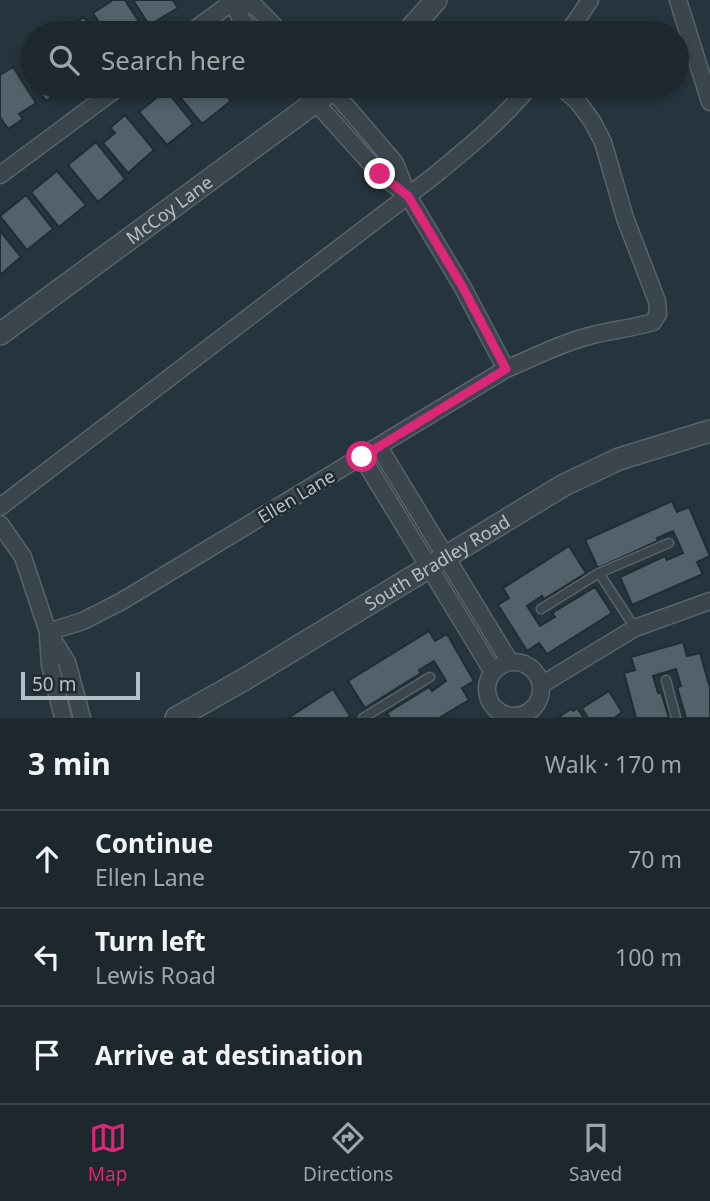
<!DOCTYPE html>
<html lang="en">
<head>
<meta charset="utf-8">
<style>
  :root { --surface:#1c272e; --page:#29333a; --text:#f1f3f6; --muted:#a0a5aa; --line:#3a444a; --accent:#db2777 }
  body { margin:0; font-family:"Noto Sans",sans-serif; background:var(--page); color:var(--text) }
  .scale { position:absolute; left:21px; bottom:18px; width:119px; box-sizing:border-box; padding-left:7px; border:4px solid #b6c0c8; border-top:0; font-size:19px; line-height:24px; white-space:nowrap; color:#b6c0c8; -webkit-text-stroke:5px #1f2a32; paint-order:stroke }
  .stop { position:absolute; width:21px; height:21px; margin:-16px; border:5px solid #db2777; border-radius:50%; background:#fff }
  .stop.end { background:#db2777; border-color:#fff; box-shadow:0 2px 7px #0008 }
  .list { margin:0; padding:0; list-style:none }
  h2 { display:flex; justify-content:space-between; align-items:center; height:91px; margin:0; padding:0 28px; font-size:30px }
  h2 small { font-size:23px; font-weight:400; color:var(--muted) }
  .list li { display:grid; grid-template-columns:46px 1fr auto; gap:21px; align-items:center; box-sizing:border-box; height:98px; padding:0 28px; border-top:2px solid var(--line) }
  .list b { display:block; font-size:26px; white-space:nowrap }
  .list p { margin:0; font-size:23px; white-space:nowrap; color:var(--muted) }
  .list em { font-size:23px; font-style:normal; color:var(--muted) }
  .icon { flex:none; width:38px; height:38px; fill:none; stroke:currentColor; stroke-width:2; stroke-linecap:round; stroke-linejoin:round }
  .map { position:relative; flex:none; width:710px; height:718px; overflow:hidden }
  .search { position:absolute; background:var(--surface); box-shadow:0 4px 10px #0003; left:21px; right:21px; top:21px; height:77px; display:flex; align-items:center; gap:18px; box-sizing:border-box; padding:0 24px; border-radius:38px; color:var(--muted); font-size:26px }
  .sheet { height:385px; background:var(--surface) }
  nav { display:flex; justify-content:space-around; align-items:center; box-sizing:border-box; height:98px; border-top:2px solid var(--line); background:var(--surface); font-size:19px; color:var(--muted) }
  nav a { display:grid; justify-items:center; gap:4px }
  nav .on { color:var(--accent) }
  .map>svg:first-child { display:block }
  .building { fill:#52616a; stroke:#212c34; stroke-width:2 }
  .lines { fill:none; stroke-linecap:round; stroke-linejoin:round }
  .service-casing { stroke:#58636b; stroke-width:11 }
  .minor-casing { stroke:#58636b; stroke-width:19 }
  .tertiary-casing { stroke:#58636b; stroke-width:24 }
  .service { stroke:#3a454d; stroke-width:8 }
  .minor { stroke:#3a454d; stroke-width:16 }
  .tertiary { stroke:#3a454d; stroke-width:21 }
  .route { stroke:#db2777; stroke-width:9 }
  .labels { text-anchor:middle; dominant-baseline:central; stroke-width:5; stroke-linejoin:round; paint-order:stroke }
  .street-label { font-size:18px; fill:#b6c0c8; stroke:#1f2a32 }
</style>
</head>
<body>
<div class="map">
<svg width="710" height="718" viewBox="0 0 710 718">
  <rect width="100%" height="100%" fill="#26343d"/>
  <path class="building" d="M113,0h12l18,28 -7,5h-30l-13,-20z
    M133,0h40l5,8 -29,17z
    M84,17l11,16h-35z
    M33,55v27l-13,-19z
    M13,67l23,36 -17,11 4,5 -15,10 -8,-12v-42z
    M36,86h25l3,3 -18,12z
    M171,86h47l13,15 -29,23z
    M166,90l27,34 -26,21 -28,-33z
    M125,115l29,35 -26,23 -25,-30 12,-10 -5,-5z
    M96,142l29,37 -27,23 -30,-37z
    M57,171l29,34 -27,22 -28,-35z
    M26,195l27,34 -26,21 -27,-34z
    M0,231l21,26 -21,18z
    M672,501l5,11 12,-5 21,49 -13,6 6,12 -71,31 -12,-28 45,-21 2,4 16,-7 -10,-22 -16,7 1,3 -60,27 -13,-28z
    M569,546l17,27 -42,26 -2,-3 -15,10 13,20 15,-9 -3,-4 43,-26 17,26 -65,41 -8,-11 -12,8 -29,-46 11,-7 -6,-10z
    M429,631l6,10 12,-7 27,47 -12,7 7,12 -30,18h-49l-3,-5 42,-26 3,4 14,-10 -12,-20 -15,9 2,3 -56,35 -17,-27z
    M683,642l4,14 13,-3 10,35v30h-24l-9,-31 4,-1 -5,-17 -23,7 5,17 3,-1 8,26h-33l-12,-45 11,-3 -4,-13z
    M333,689l17,27 -3,2h-59z
    M609,691l13,21 -8,6h-26l-6,-10z
    M577,708l7,10h-27l14,-9 2,2z"/>
  <g class="lines">
    <defs>
      <path id="service" d="M599,573l36,55
        M541,609l58,-36 70,-30
        M666,680l10,38
        M363,718l67,-41"/>
      <path id="minor" d="M228,0l28,7 25,26
        M678,0l32,102
        M232,2l9,17 12,14
        M190,33l42,-31
        M568,33l22,-33
        M301,86l79,88 26,20
        M329,86l66,77 13,33 54,90 44,83
        M0,175l120,-89
        M379,447l131,215
        M362,457l131,215
        M0,507l435,-332c34,-28 67,-55 95,-89
        M0,524l23,33 25,75 19,30 15,56
        M48,632l35,-11 39,-20 384,-232c29,-12 57,-27 87,-34 20,-5 40,-7 60,-13l5,-8 -1,-13 -32,-83 -22,-76 -11,-21 -14,-19 -18,-16
        M48,635l2,30 13,53
        M487 689a27 27 0 1 1 54 0a27 27 0 1 1-54 0Z
        M541,685l94,-57 75,-27"/>
      <g id="tertiary">
        <path d="M407,33l29,-33"/>
        <path id="s1" d="M0,334l337,-248"/>
        <path id="s2" d="M176,718l69,-39 319,-194 55,-26 91,-28"/>
      </g>
    </defs>
    <use href="#service" class="service-casing"/>
    <use href="#minor" class="minor-casing"/>
    <use href="#tertiary" class="tertiary-casing"/>
    <use href="#service" class="service"/>
    <use href="#minor" class="minor"/>
    <use href="#tertiary" class="tertiary"/>
  </g>
  <g class="lines">
    <path class="route" d="M362,457l144,-88 -44,-83 -54,-90 -28,-22"/>
  </g>
  <g class="labels">
    <g class="street-label">
      <text stroke="none"><textPath href="#s1" startOffset="210">McCoy Lane</textPath></text>
      <text transform="translate(296 496) rotate(-31)">Ellen Lane</text>
      <text stroke="none"><textPath href="#s2" startOffset="304">South Bradley Road</textPath></text>
    </g>
  </g>
</svg>
<div class="scale">50 m</div>
<div class="stop" style="left:362px;top:457px"></div>
<div class="stop end" style="left:380px;top:174px"></div>
<div class="search"><svg class="icon" aria-label="search" viewBox="0 0 24 24"><circle cx="10" cy="10" r="6"/><path d="M15 15l6 6"/></svg>Search here</div>
</div>
<section class="sheet">
<h2>3 min<small>Walk · 170 m</small></h2>
<ul class="list">
<li><svg class="icon" aria-label="ahead" viewBox="0 0 24 24"><path d="M12 20V5M6 11l6-6 6 6"/></svg><div><b>Continue</b><p>Ellen Lane</p></div><em>70 m</em></li>
<li><svg class="icon" aria-label="left" viewBox="0 0 24 24"><path d="M17 20v-9H6M10 6l-5 5 5 5"/></svg><div><b>Turn left</b><p>Lewis Road</p></div><em>100 m</em></li>
<li><svg class="icon" aria-label="arrive" viewBox="0 0 24 24"><path d="M6 21V4h12l-3 4 3 4H6"/></svg><div><b>Arrive at destination</b></div></li>
</ul>
</section>
<nav>
<a class="on"><svg class="icon" aria-label="map" viewBox="0 0 24 24"><path d="M3 6l6-2 6 2 6-2v14l-6 2-6-2-6 2zM9 4v14M15 6v14"/></svg>Map</a>
<a><svg class="icon" aria-label="directions" viewBox="0 0 24 24"><path d="M12 3l9 9-9 9-9-9zM9 14v-3h6M13 9l2 2-2 2"/></svg>Directions</a>
<a><svg class="icon" aria-label="saved" viewBox="0 0 24 24"><path d="M7 4h10v16l-5-4-5 4z"/></svg>Saved</a>
</nav>
</body>
</html>
